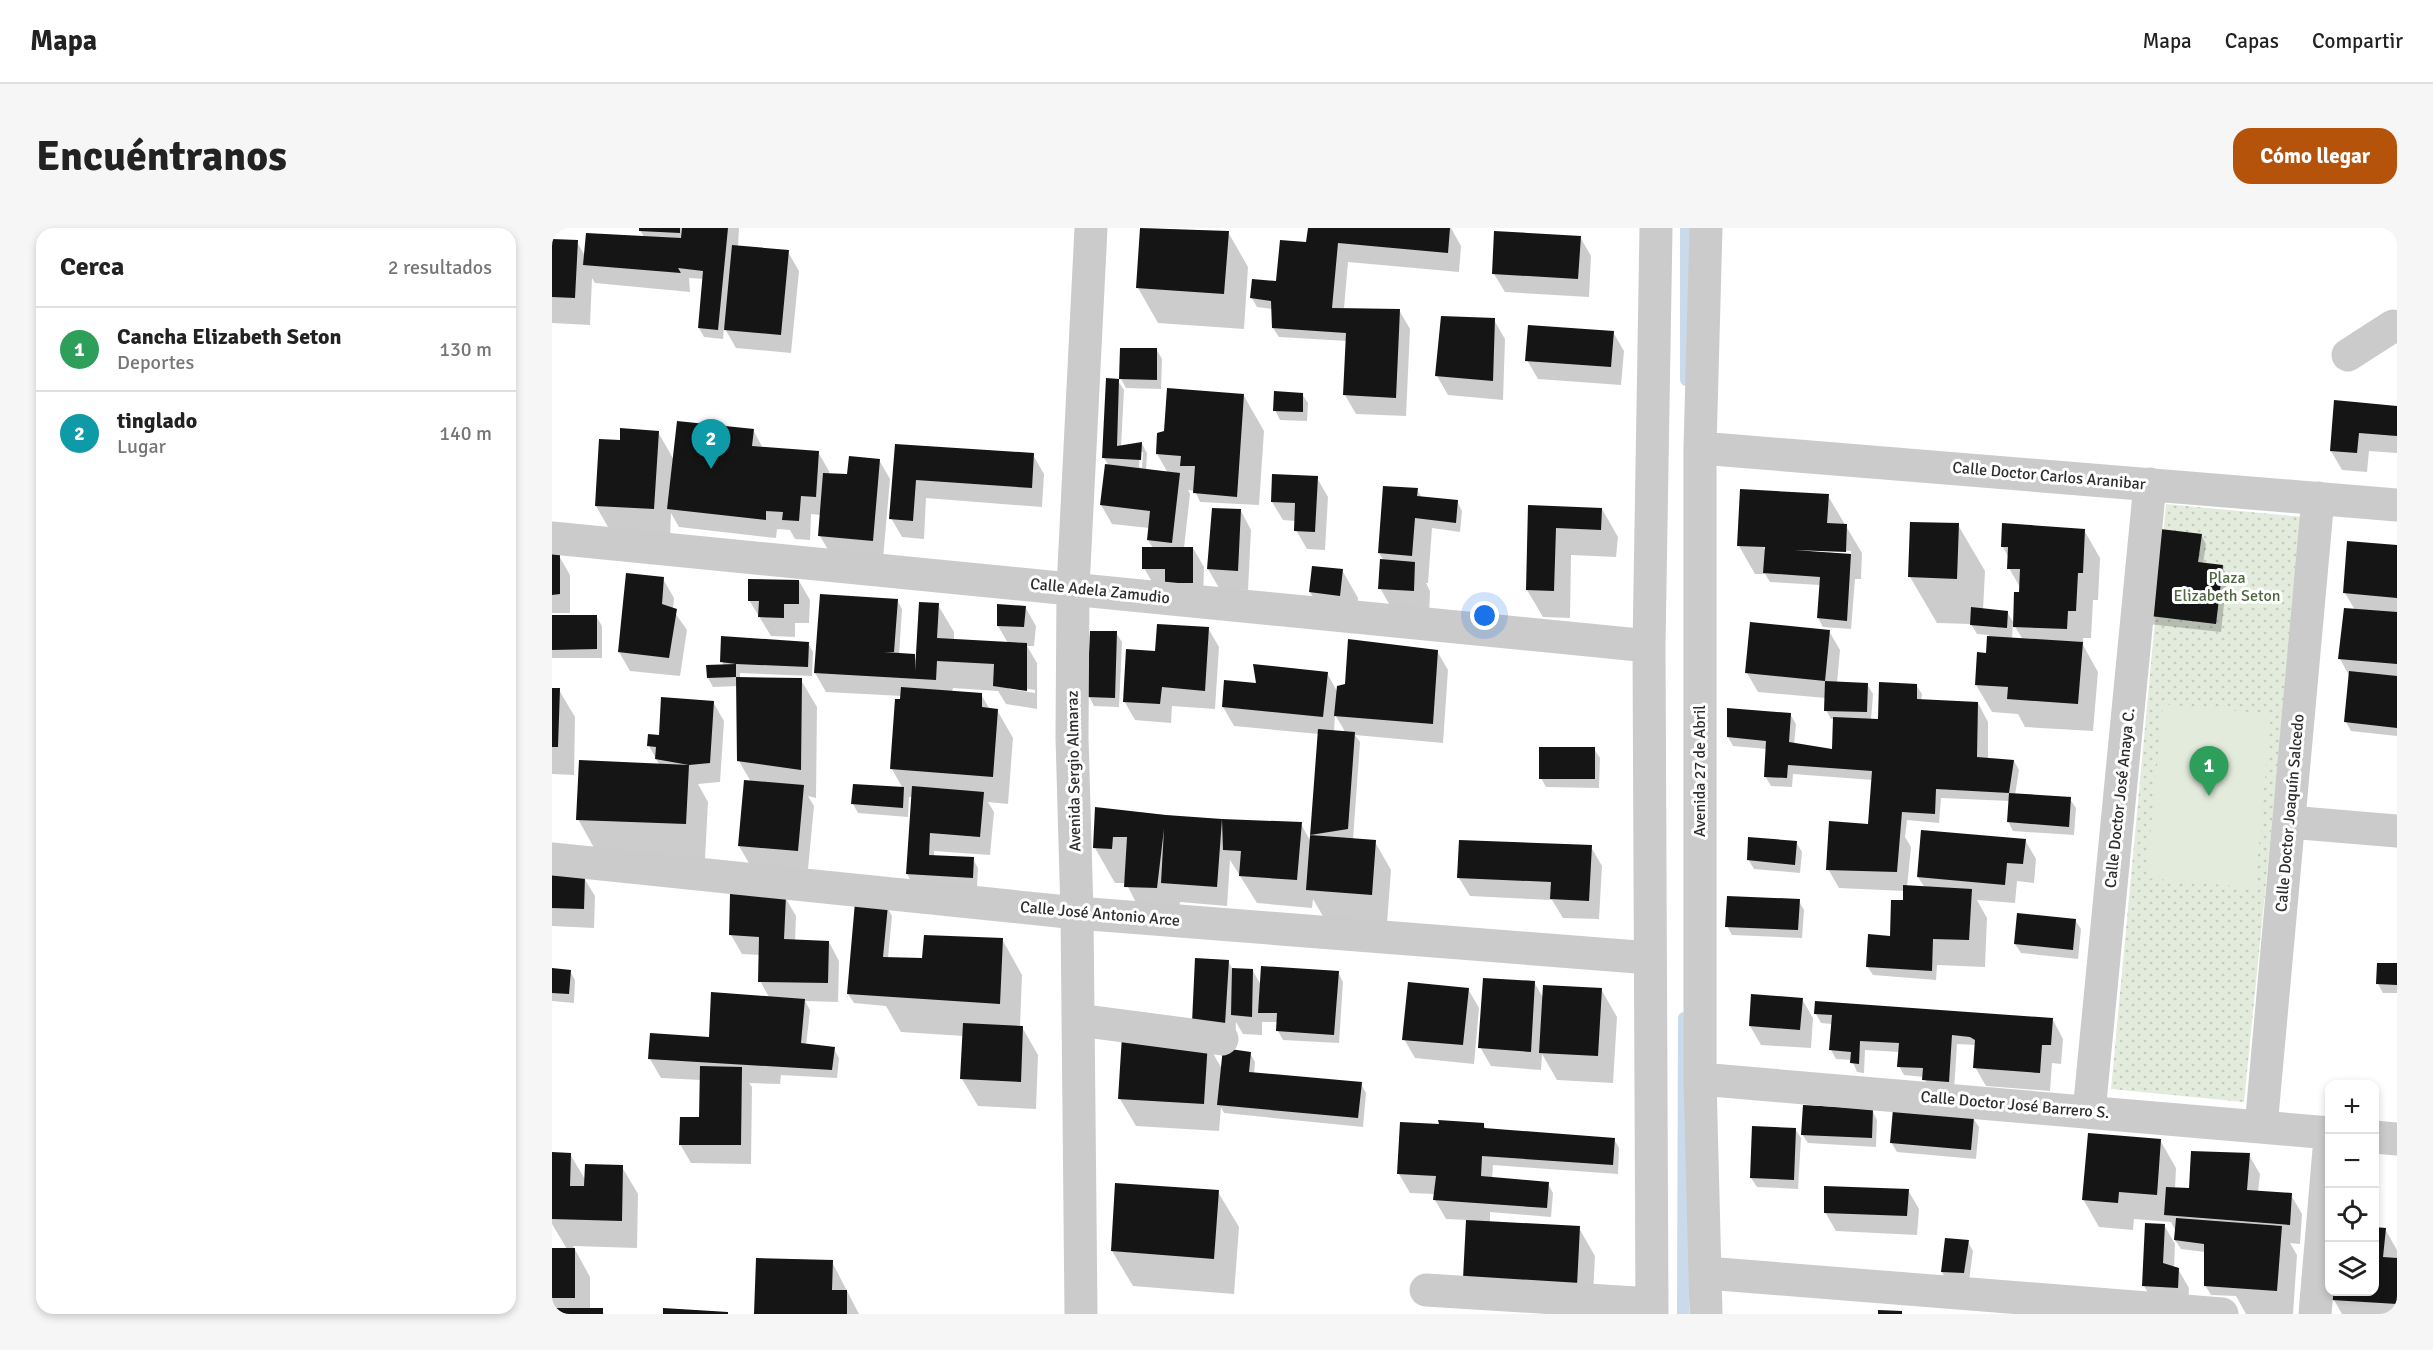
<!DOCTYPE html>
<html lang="es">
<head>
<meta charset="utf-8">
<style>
  :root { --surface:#fff; --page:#f6f6f6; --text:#222; --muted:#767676; --line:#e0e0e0; --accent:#b45309 }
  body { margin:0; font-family:Signika,sans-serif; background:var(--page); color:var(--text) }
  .controls { position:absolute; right:18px; bottom:18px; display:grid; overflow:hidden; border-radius:12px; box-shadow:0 3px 9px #0003 }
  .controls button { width:54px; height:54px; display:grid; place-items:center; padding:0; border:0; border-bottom:2px solid var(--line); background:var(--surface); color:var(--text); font:30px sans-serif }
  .you { position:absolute; left:933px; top:388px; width:21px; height:21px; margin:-15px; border:4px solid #fff; border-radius:50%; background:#1a73e8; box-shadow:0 0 0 9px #1a73e833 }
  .badge { display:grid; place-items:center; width:39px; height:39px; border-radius:50%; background:var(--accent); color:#fff; font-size:20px; font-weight:700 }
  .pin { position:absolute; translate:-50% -50px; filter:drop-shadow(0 2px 3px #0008) }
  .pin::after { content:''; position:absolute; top:32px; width:21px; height:18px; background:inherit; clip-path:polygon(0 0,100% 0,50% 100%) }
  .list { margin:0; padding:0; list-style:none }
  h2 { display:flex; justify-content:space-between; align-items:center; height:78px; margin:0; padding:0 24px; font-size:26px }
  h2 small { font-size:20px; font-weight:400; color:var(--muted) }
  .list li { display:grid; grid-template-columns:39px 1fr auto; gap:18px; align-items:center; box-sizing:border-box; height:84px; padding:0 24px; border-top:2px solid var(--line) }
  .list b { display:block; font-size:22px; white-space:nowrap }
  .list p { margin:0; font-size:20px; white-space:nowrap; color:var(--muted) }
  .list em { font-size:20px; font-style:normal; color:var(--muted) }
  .icon { flex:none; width:33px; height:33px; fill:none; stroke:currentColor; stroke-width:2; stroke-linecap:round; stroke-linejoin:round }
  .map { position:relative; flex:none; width:1845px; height:1086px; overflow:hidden; border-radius:18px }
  header { display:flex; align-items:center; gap:36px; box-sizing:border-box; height:84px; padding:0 30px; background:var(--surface); border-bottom:2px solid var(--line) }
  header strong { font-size:28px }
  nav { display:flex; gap:33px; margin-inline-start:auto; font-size:21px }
  .intro { display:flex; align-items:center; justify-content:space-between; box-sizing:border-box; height:144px; padding:0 36px }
  h1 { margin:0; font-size:42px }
  .button { padding:15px 27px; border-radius:18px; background:var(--accent); color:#fff; font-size:21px; font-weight:700 }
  main { display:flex; gap:36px; padding:0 36px }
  aside { flex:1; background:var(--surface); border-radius:18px; box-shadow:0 3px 9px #0003 }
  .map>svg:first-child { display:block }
  .grass { fill:url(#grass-dots) }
  .garden { fill:#e3ebdd }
  .shadow { fill:#0003; fill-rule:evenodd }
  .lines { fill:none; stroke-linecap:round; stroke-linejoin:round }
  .stream { stroke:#cadaea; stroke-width:12 }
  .building { fill:#151515 }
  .minor { stroke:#cbcbcb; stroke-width:33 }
  .labels { text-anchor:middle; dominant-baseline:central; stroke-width:6; stroke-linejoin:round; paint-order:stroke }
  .street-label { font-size:16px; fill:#2e2e2e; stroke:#fff }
  .park-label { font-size:16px; fill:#4d683e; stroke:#fff }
</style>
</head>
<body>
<header>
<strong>Mapa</strong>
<nav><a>Mapa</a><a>Capas</a><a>Compartir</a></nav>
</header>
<div class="intro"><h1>Encuéntranos</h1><a class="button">Cómo llegar</a></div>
<main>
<aside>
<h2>Cerca<small>2 resultados</small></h2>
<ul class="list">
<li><span class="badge" style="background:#2e9e5b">1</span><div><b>Cancha Elizabeth Seton</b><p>Deportes</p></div><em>130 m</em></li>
<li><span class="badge" style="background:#0f9aa8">2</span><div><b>tinglado</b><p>Lugar</p></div><em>140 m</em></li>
</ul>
</aside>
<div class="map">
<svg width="1845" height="1086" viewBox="0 0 1845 1086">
  <defs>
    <pattern id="grass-dots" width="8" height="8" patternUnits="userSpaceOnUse" patternTransform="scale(1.5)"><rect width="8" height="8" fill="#e3ebdd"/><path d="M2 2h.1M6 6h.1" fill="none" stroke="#c3cabe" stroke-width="1.8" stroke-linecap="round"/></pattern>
  </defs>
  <rect width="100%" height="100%" fill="#fff"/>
  <path class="grass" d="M1614,276l137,13 -59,585 -133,-13z"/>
  <path class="garden" d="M1611,476l108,10 -16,174 -109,-10z"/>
  <path class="shadow" d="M87,0h100l-1,19 50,5 11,19 -8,82 -55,-5 -12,-21 -1,12 -19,-2 -5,-9 5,-49 -15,-1 1,14 -95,-9 -3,-5 -2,47 -38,-2v-82l25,1 8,14 59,-19z
    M590,0l86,4 20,35 -4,62 -86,-6 -20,-35z
    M757,0h142l10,18 -2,26 -111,-10 -4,46 55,2 11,19 -4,87 -50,-2 -11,-19 2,-54 -68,-4 -6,-9v-19l-16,-2 -6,-10 27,-15 30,-38z
    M1028,9l11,19 -2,41 -84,-5 -11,-18z
    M942,92l11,19 -2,61 -55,-5 -11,-19z
    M1061,104l11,19 -3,34 -83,-6 -11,-19z
    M569,121l36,1 5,9 -1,30 -35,-1 -5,-9z
    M566,153l6,9 -3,57 21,-3 5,9 -1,18 22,2 -11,-19 87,-58 20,35 -5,74 -59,-3 -5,-11 -7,-1 2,4 -6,54h9l11,19 -1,35 -48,-15 -11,-19 9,-20 -5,-8 1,-12 -37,-4 -11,-19 8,-39 -5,-8zM588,224h3l-1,16 -3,-1z
    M750,166l6,9 -1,18 -27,-1 -5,-10z
    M1845,179v46l-28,-2 -2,21 -25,-2 -11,-19z
    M201,202l10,18 55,4 11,19v4l20,1 30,-16 11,19 -7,80 -52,-4 -11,-19 1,-21 -10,-1 -1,26 -15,-1 -5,-9 -13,-1 -1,9 -97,-11 -8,-14 -1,24 -58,-3 -16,-28 25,-64 37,-10 16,28z
    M344,217l137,10 11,19 -2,33 -116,-9 -2,41 -22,-2 -11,-19z
    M765,250l11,19 -3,53 -18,-1 -11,-19v-9l-13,-1 -11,-18z
    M865,262l5,8 35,3 5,10 -2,21 -28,-4 -4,55h-2l4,8 -1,27 -33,-2 -16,-28 4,-27 -5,-8z
    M1276,268l34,57 -1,26h-6l-4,50 -28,-2 -5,-9 2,-33 -50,-3 -5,-8h-10l-16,-28zM1212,318l87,5v3l-87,-5z
    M978,279l72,2 16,28 -2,20 -45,-2 -1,63 -27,-1 -16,-27z
    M689,283l10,19 -3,60 -29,-2 -11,-19z
    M1360,295l46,2 27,46 -2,39 24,2 8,13 6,-36 -12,-21v-10l-6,-11 1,-22 80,5 16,28 -2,42h-5l-2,38h-8v7l15,27 -5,59 -68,-4 -7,-13 -26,-2 -16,-27 12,-30 1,-20 -12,-1 -6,-10 -34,-1 -27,-46zM1461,395l10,17 -11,-1z
    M1649,307l5,9 -3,20 19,2 5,10 -6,56 -73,-8z
    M1845,318v190l-46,-5 -5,-9 4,-45 -10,-18 15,-49 -10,-17z
    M0,328h7l11,19v38h-18z
    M790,342l16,28 -3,25 -29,-4 -16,-27z
    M111,351l11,19 -1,12 14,20 -7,46 -50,-5 -11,-19z
    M247,353l11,19 -1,23h-14v14l-24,-1 -22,-36z
    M345,372l5,9 -3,46 15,1 3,6 21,-57 16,27v8l54,3 -10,-17 27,-19 11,19 -2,20h-7l10,17v46l-31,-5 -8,-13 -45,-3 -1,4 29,2 9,16h7l16,28 -5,66 -20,-2 6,10 -4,43 -56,-4v6l39,2 5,9 -1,19 -65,-4 -5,-9 6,-77h-4l-1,20 -50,-4 -5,-9 50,-15 -11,-20 10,-73 -76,-4 -11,-19zM457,458l26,4v3l-26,-4z
    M0,388h44l6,10v32h-50z
    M656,400l11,19 -4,62 -43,-3 -1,17 -36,-3 -11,-19z
    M1277,403l11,19 -3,33 30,1 6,10 -2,26 8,1 37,-36 6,9 -1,7 57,2 10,19v37l26,2 5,9 -4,25 55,4 6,9 -2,27 -61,-4 -5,-10 2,-20 -69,-3 -2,25 -32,-3 -2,17 6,10 -4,40 18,1 -7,-11 107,-37 11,19 -2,24 -17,-2 -2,22 -38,-3 10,18 -2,49 -48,-2 -1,15 -63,-5 -6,-9 24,-29 13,-35 1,-11 -66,-3 -11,-19 41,-43 4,-46 -80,-6 -1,13 -21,-1 -6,-10 2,-27 -34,-3 -5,-9 62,-23 6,10 -2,21 40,5 1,-31h-4l-5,-9v-12l-68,-6 -11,-19z
    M564,405l6,9 -3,65 -25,-1 -5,-10z
    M256,415l5,9 -1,24 -72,-3v6l61,1 16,27 -1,91 -8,-2 6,10 -6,63 -58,-4 -11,-19 12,-64 -12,-21 -1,-75 -25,1 -5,-9 16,-12 -2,-5z
    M885,423l11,19 -5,73 -88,-8 5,7 -7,98 22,2 16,28 -4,53 -63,-5 -11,-19 -1,9 -55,-5 -27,-43 -3,46 -47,-4 -3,21 -31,-1 -20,-39h-11l-20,-35 2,-40 124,13 80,3 10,18 8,-108 -85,-8 -11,-19 35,-22 69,-12 11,20zM783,487l8,13 2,5 -11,-1z
    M0,461l7,1 16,27 -1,58 -22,-1z
    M161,474l11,19 -4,61 -22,2 10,18 -3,57 -107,-4 -20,-36 82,-53 -11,-20z
    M1042,521l6,9 -1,30 -53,-1 -5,-9z
    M1244,614l6,10 -2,21 -46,-4 -6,-10z
    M1039,619l11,19 -3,53 -36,-1 -11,-18 -82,-4 -11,-18z
    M0,648l32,2 11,18 -1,32 -42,-2z
    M233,669l11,19 -1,25 34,1 10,19 -1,41 -33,-1 5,9 -4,36 28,3 5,9 -2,20 -56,-3 -1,9 -31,-1 3,4 -1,77 -60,-1 -11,-19 21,-25v-39l-40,-2 -11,-19 60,-21 59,-41 -9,-16v-26l-18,-1 -11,-19z
    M1247,673l5,9 -2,28 -70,-3 -5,-9z
    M335,679l5,9 -4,42 36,2 78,-21 20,36 -2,52h2l16,28 -2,54 -58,-3 -16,-27 2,-43 -63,-4 -15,-26 -32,-3 -6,-9z
    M1523,692l6,9 -3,30 -57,-6 -6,-9z
    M676,733l5,9 20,1 8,14 77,-13 5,10 -4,61 -56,-3 -5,-9v-9h-16v13l-19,-1 -7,-12 -1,21 -29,-2 16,28 28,-16 5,9 -1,12 107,10 5,9 -3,34 -139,-14 -3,-6 -2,24 -83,-5 -16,-27 85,-57z
    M1845,737v28h-14l-5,-9z
    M0,742l18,1 5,9 -1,23 -22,-2z
    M982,754l10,17 57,-10 16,28 -4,66 -56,-3 -15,-26 -1,16 -50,-4 -11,-19z
    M916,761l11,19 -5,56 -59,-6 -11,-19z
    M1250,771l11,19 -2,30 -50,-3 -11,-19z
    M1264,786l237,6 10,19 -2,25 -9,-1 -2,28 -64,-5 -11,-19 1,-22 -19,-1 -3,46 -25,-1 -5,-12 -20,-2 -5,-9 1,-14 -35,-2 -1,23 -7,-1 -5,-12 -16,-1 -5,-9 1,-26 -11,-1z
    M1320,882l5,10 -1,27 -68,-4 -6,-9z
    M1421,890l6,9 -3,32 -79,-7 -6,-10z
    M931,896l4,6 127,9 5,9 -1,26 -125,-9 -1,14 56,5 5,9 -2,24 -61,-5v11l89,5 16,28 -3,57 -128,-34 4,-59 -22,-1 -11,-19v-6l-25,-1 -11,-19 41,-48z
    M1243,901l6,9 -3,51 -41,-2 -6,-9z
    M1608,912l16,28 -1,21 15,1 59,-35 11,19 -2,18 33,3 11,19 -2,30 -10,-1 7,12 -4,59h-47l-10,-18 -25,-1 -6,-10v-33l-24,-3 -6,-9 1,-8 -5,-10 -37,-3 -1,11 -34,-3 -16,-28z
    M0,926h18l16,27 36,-14 16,27 -1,54 -64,-2 17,31v33h12l2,4h-52v-65h15l-15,-25z
    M1356,962l11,19 -2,26 -81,-4 -11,-19z
    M666,964l21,35 -5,67 -101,-8 -21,-35z
    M1612,997l11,19 -1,24 4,1 11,19 -1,19 -33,-2 -11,-19z
    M1833,1001l12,21v64h-55l-8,-14v-8h40z
    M1416,1014l5,9 -4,30h-22l-5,-9z
    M280,1034l27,52h-103z"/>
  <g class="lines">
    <path class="stream" d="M1134,152v-152
      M1131,1086l1,-296"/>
  </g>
  <path class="building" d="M87,0h41v5l-41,-2z
    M130,0h46l-10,102 -20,-2 5,-57 -25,-3 3,5 -98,-8 3,-32 95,5z
    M588,0l89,3 -5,63 -88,-6z
    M756,0h142l-2,25 -110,-10 -6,65 68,1 -4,89 -53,-3 3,-62 -74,-5 -1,-27 -21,-3 2,-19 24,2 4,-41 26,2z
    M942,3l87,5 -3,43 -86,-5z
    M0,11l26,1 -3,58 -23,-1z
    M180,17l57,5 -8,85 -57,-5z
    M889,88l54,2 -2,63 -58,-5z
    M976,97l86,6 -3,36 -86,-6z
    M568,120h37v32l-38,-1z
    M554,150l13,1 -2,67 25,-4 -1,18 -39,-2z
    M615,160l77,6 -7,103 -44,-4 2,-27h-15l1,-10 -25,-2 1,-21 7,-2z
    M722,163l29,2v19l-30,-1z
    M1782,172l63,6v30l-38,-3 -2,20 -27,-2z
    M125,193l77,8 -2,17 67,5 -3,46 -15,-1 -2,25 -17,-1 1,-8 -17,-1v9l-99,-11z
    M68,200l39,3 -5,78 -59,-3 4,-67 21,1z
    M343,216l139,9 -2,35 -116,-8 -3,41 -24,-2z
    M297,228l31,3 -7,82 -55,-5 5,-63 24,1z
    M553,236l75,9 -8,70 -25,-3 3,-29 -50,-6z
    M720,246l46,2 -3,56 -21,-1 1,-28 -24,-1z
    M831,258l35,2 -1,8 41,4 -2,23 -41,-5 -3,38 -34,-3z
    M1188,261l89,5 -2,29 20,1 -1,28 -52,-2 57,4 -4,67 -30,-3 3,-41 -57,-4 2,-26 -28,-1z
    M976,277l74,3 -1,22 -45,-2 -2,63 -28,-1z
    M660,280l29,1 -3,62 -31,-2z
    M1358,294l49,1 -2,56 -49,-2z
    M1450,295l83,6 -2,44h-5l-2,38h-8l-1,18 -54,-2 1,-35h5l1,-23h-13l1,-22h-7z
    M1600,300l50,6 -4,28 25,3 -7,59 -74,-9z
    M1795,313l50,4v53l-54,-5z
    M590,319h51v36h-28v-14h-23z
    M0,326h8v40l-8,1z
    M828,331l35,3 -1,29 -36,-2z
    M760,338l31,3 -3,27 -31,-4z
    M74,345l38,4 -2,27 15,5 -8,49 -51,-6z
    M196,351l51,1v24h-15v14l-26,-1 1,-16h-11z
    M268,366l78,5 -4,53h-10l31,2v17l4,-69 20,1 -2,35 90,5v48l-34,-5 1,-22 -57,-3 -1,19 -122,-7z
    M445,376l29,2 -2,21 -27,-1z
    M1419,379l37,4 -1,17 -37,-3z
    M1792,380l53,4v52l-59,-5z
    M0,387h45v34l-45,1z
    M1198,394l80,8 -5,51 43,2 -1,29 -43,-1 1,-30 -80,-8z
    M605,396l52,3 -4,64 -43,-4 -2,17 -37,-2 3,-53 29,2z
    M538,403h27l-2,67 -28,-1z
    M169,408l88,6 -1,25 -72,-3v13l-29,1 -1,-13 30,-1 -16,-2z
    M1435,408l96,6 -5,62 -71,-5 1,-12 -33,-2 2,-33 9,1z
    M796,411l90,11 -5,74 -99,-8 3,-30 8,-2z
    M701,436l75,8 -5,45 -101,-10 2,-27 32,3z
    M1797,443l48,5v52l-53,-6z
    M184,449l66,1 -1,92 -64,-9z
    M1327,454l38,2v15l61,3 -1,55 37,3 -5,33 -73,-4 -1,25 -33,-2 -5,60 -71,-2 3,-49 39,3 4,-53 -84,-6 -1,13 -23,-1 2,-36 -39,-4v-29l64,5 -2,29 43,7 1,-32 45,2z
    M349,459l81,6v14l16,2 -5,68 -103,-8 5,-70h5z
    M0,460h8l-2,59h-6z
    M109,469l53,4 -4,62 -21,2 -3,59 -110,-4 3,-60 110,5 -34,-6 1,-12 -9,-1 1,-12 11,1z
    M766,501l37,3 -7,97 -38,6 66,5 -4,55 -66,-5z
    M987,519h56v32h-56z
    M192,552l60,5 -6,66 -60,-5z
    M301,556l51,3 -1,21 -52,-4z
    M360,558l72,6 -4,45 -50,-4 -1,22 45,2 -1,21 -67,-4z
    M1457,565l62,4 -2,30 -62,-5z
    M543,579l71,8 56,4 -5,68 -56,-4 3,-54 -7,59 -33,-1 3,-50h-14l-1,12 -19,-1z
    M670,591l80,3 -5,58 -58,-4 2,-25 -18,-1z
    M1369,602l105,9 -3,25 -16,-1 -2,22 -88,-8z
    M1196,609l49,4 -2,24 -48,-5z
    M907,612l133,5 -3,56 -39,-2 1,-17 -94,-4z
    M0,647l33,1 -1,33 -32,-1z
    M1351,657l69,4 -3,51 -36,-1 -1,32 -66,-4 2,-33 22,2 1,-36h12z
    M178,666l56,1 -2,44 45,2 -1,42 -70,-1 1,-45 -30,-2z
    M1175,668l73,3 -2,31 -73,-3z
    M303,674l33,3 -5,52 39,1 2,-23 79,3 -3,66 -153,-10z
    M1465,685l59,6 -3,31 -59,-6z
    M643,730l34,2 -4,64 -33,-1z
    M1825,735h20v22l-21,-1z
    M709,738l78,5 -5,64 -58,-4 1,-18h-19z
    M0,740l19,2 -2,24 -17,-1z
    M680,740l21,1 -1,48 -21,-2z
    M931,750l52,3 -4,71 -53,-4z
    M856,754l61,6 -6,57 -61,-5z
    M991,757l59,3 -4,68 -59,-3z
    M159,764l94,7 -4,44 34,4 -3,23 -184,-11 2,-26 59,4z
    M1199,766l52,4 -3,32 -51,-4z
    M1263,773l238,17 -2,27h-9l-2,28 -67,-5 2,-28 -5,-3 -18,-2 -3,47 -27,-2 1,-12 -26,-1 2,-24 -39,-2 -1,23 -9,-1 1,-11 -22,-2 3,-35 -18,-1z
    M411,795l60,3 -2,56 -61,-3z
    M570,808l86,5 -4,63 -86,-5z
    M671,820l28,4 -2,20 113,10 -4,36 -141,-13z
    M148,838l42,1 -1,78h-62l1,-28h19z
    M1251,877l70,4 -1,29 -71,-3z
    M1341,881l81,8 -3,33 -81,-7z
    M886,892l46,3v5l131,10 -2,27 -131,-9 -1,20 68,6 -2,26 -114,-8 3,-24 -39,-2 3,-52 39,2z
    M1200,898l44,2 -2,52 -44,-2z
    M1536,905l73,6 -4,56 -38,-3 -1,11 -36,-3z
    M1639,923l59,2 -3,37 45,3 -2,32 -126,-10 2,-28 23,1z
    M0,924l19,1 -1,33h14l1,-22 38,1 -1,56 -70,-2z
    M563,955l104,7 -5,69 -103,-8z
    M1272,958l85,3 -2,27 -83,-3z
    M1624,990l106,8 -5,65 -73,-5v-42l-30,-4z
    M914,992l114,6 -3,60 -114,-7z
    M1593,995l20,1 -2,39 16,5 -1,20 -36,-2z
    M1822,999l12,1 -3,29 14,1v46l-65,-4 1,-8h41z
    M1393,1010l24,2 -5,33 -23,-1z
    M0,1020h23v50h-23z
    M204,1030l77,2 -1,30h15v24h-93z
    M0,1080h51v6h-51z
    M111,1080l65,4v2h-65z
    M1326,1082l24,1v3h-24z"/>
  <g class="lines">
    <path class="minor" d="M1154,0l-6,220v631l6,235
      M1796,127l45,-29 4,1
      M1148,220l697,57
      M0,310l1097,108
      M1737,594l108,9
      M0,631l525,54 573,45
      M526,792l144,19
      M1148,851l630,54
      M1537,884l61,-628
      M1709,899l57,-629
      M1822,909l23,2
      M1154,1045l516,41
      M874,1062l226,14
      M529,1086l-4,-401 -5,-176 1,-149 18,-360
      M1100,1086l-3,-668 7,-418
      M1763,1086l15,-176"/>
  </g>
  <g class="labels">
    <g class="street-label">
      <text transform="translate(1497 248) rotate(5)">Calle Doctor Carlos Aranibar</text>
      <text transform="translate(548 363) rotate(6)">Calle Adela Zamudio</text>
      <text transform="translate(522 543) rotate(-91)">Avenida Sergio Almaraz</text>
      <text transform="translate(1148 543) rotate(-90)">Avenida 27 de Abril</text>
      <text transform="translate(1568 570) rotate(-84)">Calle Doctor José Anaya C.</text>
      <text transform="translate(1738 585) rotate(-85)">Calle Doctor Joaquín Salcedo</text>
      <text transform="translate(548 686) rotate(5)">Calle José Antonio Arce</text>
      <text transform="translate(1463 877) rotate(5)">Calle Doctor José Barrero S.</text>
    </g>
    <g class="park-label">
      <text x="1675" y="350">Plaza<tspan x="1675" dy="18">Elizabeth Seton</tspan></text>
    </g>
  </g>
</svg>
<div class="controls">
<button>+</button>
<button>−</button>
<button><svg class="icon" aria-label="locate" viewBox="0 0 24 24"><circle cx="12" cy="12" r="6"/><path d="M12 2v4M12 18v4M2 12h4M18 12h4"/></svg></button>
<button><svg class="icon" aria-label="layers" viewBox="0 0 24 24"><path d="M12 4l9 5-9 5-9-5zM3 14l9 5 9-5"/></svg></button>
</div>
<div class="you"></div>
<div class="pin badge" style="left:1657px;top:568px;background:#2e9e5b">1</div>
<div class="pin badge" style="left:159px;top:241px;background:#0f9aa8">2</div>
</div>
</main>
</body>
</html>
